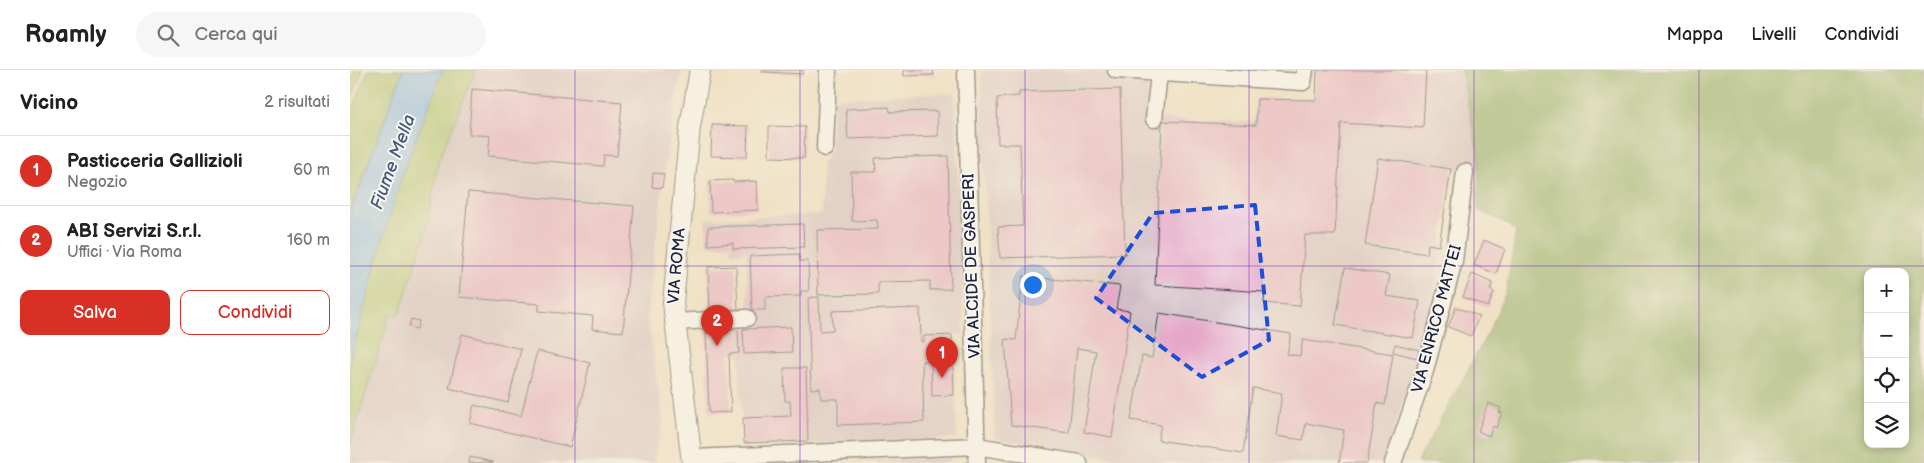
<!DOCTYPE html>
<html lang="it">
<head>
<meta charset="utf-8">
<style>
  :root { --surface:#fff; --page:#f6f6f6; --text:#222; --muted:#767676; --line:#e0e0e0; --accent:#d93025 }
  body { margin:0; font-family:"Balsamiq Sans",sans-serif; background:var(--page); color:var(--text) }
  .controls { position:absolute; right:15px; bottom:15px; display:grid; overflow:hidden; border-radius:10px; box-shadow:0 2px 8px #0003 }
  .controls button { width:45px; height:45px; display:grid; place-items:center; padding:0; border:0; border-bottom:1px solid var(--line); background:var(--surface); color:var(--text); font:25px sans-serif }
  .you { position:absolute; left:682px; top:214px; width:18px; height:18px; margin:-12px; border:4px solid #fff; border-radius:50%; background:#1a73e8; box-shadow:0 0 0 8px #1a73e833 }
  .badge { display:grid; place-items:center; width:32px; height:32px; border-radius:50%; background:var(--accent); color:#fff; font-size:16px; font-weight:700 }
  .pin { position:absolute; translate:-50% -41px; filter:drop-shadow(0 1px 2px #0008) }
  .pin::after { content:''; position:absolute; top:26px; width:18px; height:15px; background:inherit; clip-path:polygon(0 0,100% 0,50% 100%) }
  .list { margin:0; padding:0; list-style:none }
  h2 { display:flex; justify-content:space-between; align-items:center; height:65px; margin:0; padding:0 20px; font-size:21px }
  h2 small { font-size:16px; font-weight:400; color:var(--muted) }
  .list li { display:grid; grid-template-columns:32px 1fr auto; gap:15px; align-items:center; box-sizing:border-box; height:70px; padding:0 20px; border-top:1px solid var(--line) }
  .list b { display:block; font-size:19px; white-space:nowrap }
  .list p { margin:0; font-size:16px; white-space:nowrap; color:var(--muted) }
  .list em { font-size:16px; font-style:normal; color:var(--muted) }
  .actions { display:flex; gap:10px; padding:15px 20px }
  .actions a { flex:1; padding:11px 0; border:1px solid var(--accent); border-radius:10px; text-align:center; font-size:18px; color:var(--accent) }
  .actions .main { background:var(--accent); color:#fff }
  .icon { flex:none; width:28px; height:28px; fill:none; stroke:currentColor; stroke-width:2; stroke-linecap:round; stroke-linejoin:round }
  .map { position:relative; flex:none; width:1574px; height:393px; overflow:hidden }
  header { display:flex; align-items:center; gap:30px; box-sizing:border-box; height:70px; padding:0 25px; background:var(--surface); border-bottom:1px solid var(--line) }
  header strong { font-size:24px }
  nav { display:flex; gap:28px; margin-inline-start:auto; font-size:18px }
  .search { width:350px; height:45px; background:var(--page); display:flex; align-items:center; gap:12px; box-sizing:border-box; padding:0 18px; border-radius:28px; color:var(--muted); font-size:19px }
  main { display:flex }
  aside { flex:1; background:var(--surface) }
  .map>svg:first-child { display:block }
  .industrial { fill:#d2bdc6 }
  .green { fill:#a9c56b; stroke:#667453 }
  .forest { fill:#86aa5f; stroke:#54664d; fill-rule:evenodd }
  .water { fill:#83bcf4; stroke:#526f98 }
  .building { fill:#e6a8c8 }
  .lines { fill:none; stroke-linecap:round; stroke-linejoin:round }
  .minor-casing { stroke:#413f50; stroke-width:19 }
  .tertiary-casing { stroke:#413f50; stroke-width:22 }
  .minor { stroke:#fff; stroke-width:16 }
  .tertiary { stroke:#fff; stroke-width:20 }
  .marked { fill:none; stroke:#1d4ed8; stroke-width:4; stroke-dasharray:10 6; stroke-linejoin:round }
  .grid { fill:none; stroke:#7b2cbf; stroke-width:1; stroke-opacity:0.55 }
  .labels { text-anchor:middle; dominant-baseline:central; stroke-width:4; stroke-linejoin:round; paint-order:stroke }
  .street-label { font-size:16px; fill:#22223b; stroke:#f6f6f2 }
  .water-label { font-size:18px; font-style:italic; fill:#44587c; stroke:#f6f6f2 }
</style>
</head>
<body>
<header>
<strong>Roamly</strong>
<div class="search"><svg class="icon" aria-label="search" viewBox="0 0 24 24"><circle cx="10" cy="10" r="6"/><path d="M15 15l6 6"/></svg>Cerca qui</div>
<nav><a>Mappa</a><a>Livelli</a><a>Condividi</a></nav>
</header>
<main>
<aside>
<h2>Vicino<small>2 risultati</small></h2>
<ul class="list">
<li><span class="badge">1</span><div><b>Pasticceria Gallizioli</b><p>Negozio</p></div><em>60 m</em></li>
<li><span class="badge">2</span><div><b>ABI Servizi S.r.l.</b><p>Uffici · Via Roma</p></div><em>160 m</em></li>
</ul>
<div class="actions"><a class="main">Salva</a><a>Condividi</a></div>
</aside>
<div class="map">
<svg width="1574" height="393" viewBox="0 0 1574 393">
  <rect width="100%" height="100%" fill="#f6f6f2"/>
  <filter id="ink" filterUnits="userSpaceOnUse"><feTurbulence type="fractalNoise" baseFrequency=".02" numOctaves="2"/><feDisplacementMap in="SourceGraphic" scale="10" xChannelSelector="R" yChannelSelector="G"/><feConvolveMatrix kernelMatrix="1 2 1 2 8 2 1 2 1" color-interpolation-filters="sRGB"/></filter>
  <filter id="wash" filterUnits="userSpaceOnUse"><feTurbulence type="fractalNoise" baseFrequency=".0096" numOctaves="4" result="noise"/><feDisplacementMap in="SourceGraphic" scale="20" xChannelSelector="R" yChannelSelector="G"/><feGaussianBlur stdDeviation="1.12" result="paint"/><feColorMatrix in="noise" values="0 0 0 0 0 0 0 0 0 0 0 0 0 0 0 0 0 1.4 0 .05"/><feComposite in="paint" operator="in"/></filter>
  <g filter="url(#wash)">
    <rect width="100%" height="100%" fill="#f0e1c5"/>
    <path class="industrial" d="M126,0h205l-17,104 -17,140 16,107 -10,42h-303v-18l40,-131 9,2 26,-81 14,-75z
      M637,0h65l96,6 -2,43 108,3 2,-24 58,1 1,-29h146l18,87 1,19 -28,-7 -17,120 -11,50 -42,124h-238l-149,-25 -14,-359 1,-5z
      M605,23l9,241h-11l4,104 -214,9 -5,-126 11,-1 -3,-67h-15v-8l-24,1 -2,-27 117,-5v-50l8,-14 3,-52z
      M600,388v5h-112z"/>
    <path class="green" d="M5,0h8l-13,33v-19z
      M18,0h35l-53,143v-98z
      M93,0h33l-37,90 -14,75 -26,81 -9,-2 -40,131v-85l31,-116 23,-75z"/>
    <path class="forest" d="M1111,0h463v393h-507l73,-134 16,-37 10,-60 -8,-8 -30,-14 1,-53zM1518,202h37v172h-37z"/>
    <path class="water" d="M53,0h40l-39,99 -23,75 -31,116v-147z"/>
    <g id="blocks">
      <path class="building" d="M412,0h41v4l-41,-2z
        M554,0h29l1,5 -30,1z
        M967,0h109l-3,58 -82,-5 -6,112h-30l-5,71 -36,-3 1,-11 -110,-7 7,-164 94,4 1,-26 59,1z
        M122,19l150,13 -5,54 -13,-1 -1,11 -115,-10 2,-20 -21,-2z
        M770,19l5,165 -125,4 -2,-31 25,-1 -3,-82h-22l-1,-46 22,-2v-4z
        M539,37l1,5 47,-1 1,25 -90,3 -2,-30z
        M362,55l36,1 -1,31 -36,-1z
        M419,56l36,1 -1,31 -35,-1z
        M598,86l3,133 -21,1v-9l-52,1v12l-60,1 -1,-65 61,-1 -1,-9 -25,1 -1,-49h25l-1,-14z
        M1028,88l73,11 -12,77 -11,-2 -1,10 -62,-9z
        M303,103l11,1 -2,14 -10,-1z
        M383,110v2l24,-1 1,29 -47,2 -1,-31z
        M118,122l166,14 -11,126 -31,-3 1,-13 -54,-5v-7l-80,-7z
        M453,154l1,23 -71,2v-6l-25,2v-18z
        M1134,170l21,9 -9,25 -22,-9z
        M449,184l1,7h8l1,30h-8v5l-36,1v13h-13l-2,-54z
        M386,196l2,43 -28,1 -2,-43z
        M995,198l45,7 -4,21 34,5 -7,37 -78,-13z
        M1122,204l21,9 -3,7 4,2 -6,15 -25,-10z
        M673,206l97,10 -4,23 14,2 -18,126 -28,-5 12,-81 -19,-3 -8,85 -58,-8 -6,-86 11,1z
        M469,227l1,34 13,-1 -1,-19 88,-3 1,34h3v-6l28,-1 2,60 -22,1 -1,-35h-9l2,61 -86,3v-26h-17l-1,-11 -9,1 -3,-91z
        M1106,237l23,9 -8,20 -23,-9z
        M809,243l132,21 -4,20 13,2 3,-16 90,14 -8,51 -8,-2 -10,60h-28l5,-33 -38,-7 -3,17 -27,-4 6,-43 -29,-5 -10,65 -85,-13 3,-15 -30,-5 11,-64 10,2z
        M61,249l8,2 -2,8 -8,-2z
        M441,257l1,25 -48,2 -1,-25z
        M388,260l1,23 -10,1 2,58 -22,1 -3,-81z
        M112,264l59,15 -13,54 -59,-15z
        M1045,274l24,6 -2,8 -24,-6z
        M187,281l53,12 -20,84 -100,-24 4,-18 47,11z
        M434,298h22l2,73 -64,2 -1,-25 48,-2 -1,-15h-5z
        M1138,333l13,5 -2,4 3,1 -6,15 -3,-2 -4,10 -11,-5z
        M120,387l23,5v1h-24z"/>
    </g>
  </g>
  <g filter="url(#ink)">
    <use href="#blocks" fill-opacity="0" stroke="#413f50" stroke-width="1"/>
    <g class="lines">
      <defs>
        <path id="minor" d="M616,0l11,393
          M766,0l187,12 2,-12
          M804,49l5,-46
          M475,78l3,-78
          M324,252l73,-4
          M342,388l285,-12 102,17
          M1043,393l32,-92 29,-110 11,-89"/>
        <path id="tertiary" d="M342,393l-19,-160 17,-176 10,-57"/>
      </defs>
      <use href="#minor" class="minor-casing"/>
      <use href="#tertiary" class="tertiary-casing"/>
      <use href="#minor" class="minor"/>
      <use href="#tertiary" class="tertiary"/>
    </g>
  </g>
  <path d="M0 0H1574V393H0ZM905,135l14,135 -67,37 -106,-79 57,-85z" fill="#f0e1c5" fill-opacity=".55" fill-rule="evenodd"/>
  <path class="marked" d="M905,135l14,135 -67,37 -106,-79 57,-85z"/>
  <path class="grid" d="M225,0v393M450,0v393M675,0v393M899,0v393M1124,0v393M1349,0v393M0,196h1574"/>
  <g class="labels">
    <g class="street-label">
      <text transform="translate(327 196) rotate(-85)">VIA ROMA</text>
      <text transform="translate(622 196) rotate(-92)">VIA ALCIDE DE GASPERI</text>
      <text transform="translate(1087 249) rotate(-75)">VIA ENRICO MATTEI</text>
    </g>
    <g class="water-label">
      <text transform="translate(43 92) rotate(-70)">Fiume Mella</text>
    </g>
  </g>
</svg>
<div class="controls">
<button>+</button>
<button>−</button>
<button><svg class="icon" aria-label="locate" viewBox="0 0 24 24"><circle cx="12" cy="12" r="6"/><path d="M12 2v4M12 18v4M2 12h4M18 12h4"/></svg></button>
<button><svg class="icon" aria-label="layers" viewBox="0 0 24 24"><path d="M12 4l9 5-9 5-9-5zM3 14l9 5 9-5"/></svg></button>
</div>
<div class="you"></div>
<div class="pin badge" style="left:592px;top:308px">1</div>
<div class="pin badge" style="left:367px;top:276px">2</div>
</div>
</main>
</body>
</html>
